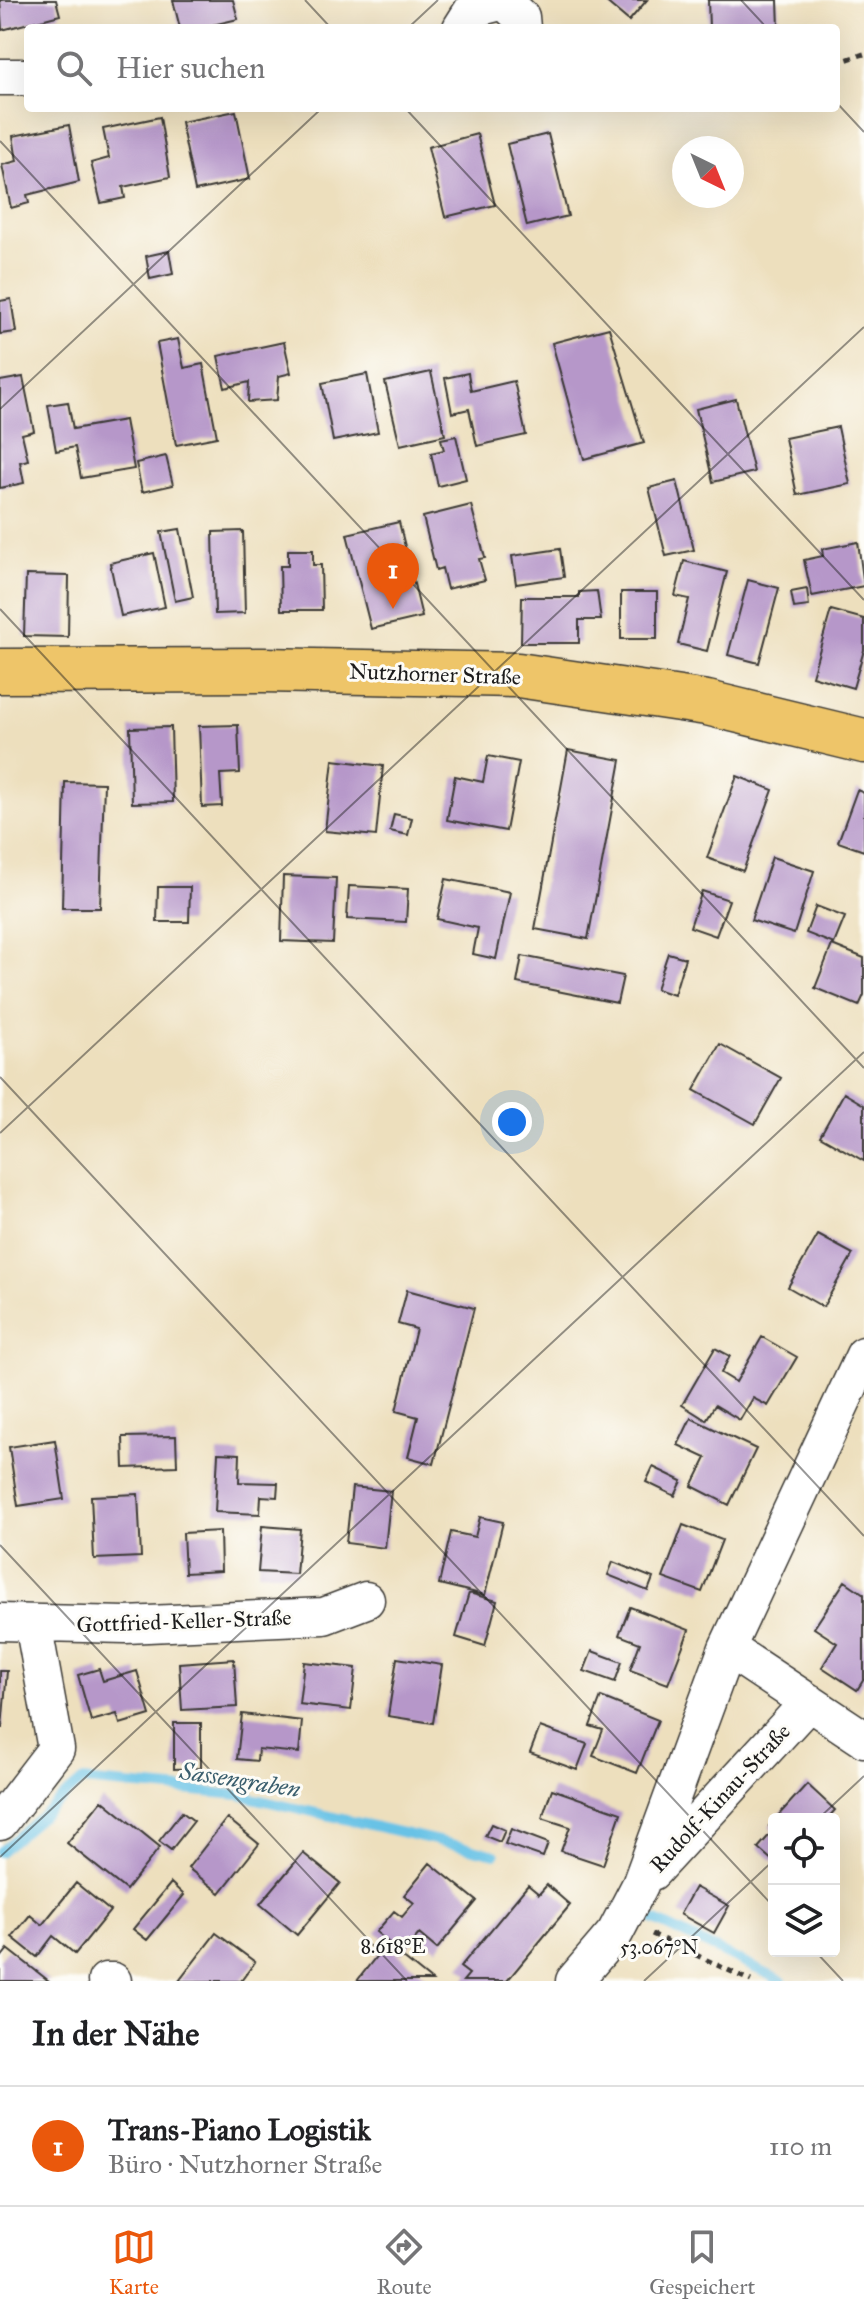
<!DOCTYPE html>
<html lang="de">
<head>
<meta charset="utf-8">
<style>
  :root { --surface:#fff; --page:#f6f6f6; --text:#202124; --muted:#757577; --line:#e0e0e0; --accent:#ea580c }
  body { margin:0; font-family:"IM FELL Great Primer",serif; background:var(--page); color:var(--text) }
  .controls { position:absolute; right:24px; bottom:24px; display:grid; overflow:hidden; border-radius:8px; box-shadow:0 8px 32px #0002 }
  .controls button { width:72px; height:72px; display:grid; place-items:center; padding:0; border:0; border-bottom:2px solid var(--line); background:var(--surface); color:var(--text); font:40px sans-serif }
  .compass { position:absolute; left:672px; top:136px; width:72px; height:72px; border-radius:50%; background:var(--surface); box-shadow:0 8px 32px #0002; rotate:137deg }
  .you { position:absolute; left:512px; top:1122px; width:28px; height:28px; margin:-20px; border:6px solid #fff; border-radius:50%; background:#1a73e8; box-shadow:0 0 0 12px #1a73e833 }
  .badge { display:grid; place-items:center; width:52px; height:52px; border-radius:50%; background:var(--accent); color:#fff; font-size:26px; font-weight:700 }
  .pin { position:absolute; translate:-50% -66px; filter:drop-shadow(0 2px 4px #0008) }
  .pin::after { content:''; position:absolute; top:42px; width:28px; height:24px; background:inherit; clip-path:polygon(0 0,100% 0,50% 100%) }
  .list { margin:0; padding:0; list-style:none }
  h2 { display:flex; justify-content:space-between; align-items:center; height:104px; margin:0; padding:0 32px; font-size:34px }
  h2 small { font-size:26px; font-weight:400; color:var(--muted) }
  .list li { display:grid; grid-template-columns:52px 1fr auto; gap:24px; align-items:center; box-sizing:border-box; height:120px; padding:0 32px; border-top:2px solid var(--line) }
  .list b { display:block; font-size:30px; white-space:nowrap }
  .list p { margin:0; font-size:26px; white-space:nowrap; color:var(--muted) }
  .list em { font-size:26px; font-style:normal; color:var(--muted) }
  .icon { flex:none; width:44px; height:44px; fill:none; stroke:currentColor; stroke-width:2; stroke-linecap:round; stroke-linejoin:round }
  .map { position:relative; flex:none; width:864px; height:1981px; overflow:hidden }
  .search { position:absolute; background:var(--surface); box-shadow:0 8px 32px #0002; left:24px; right:24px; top:24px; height:88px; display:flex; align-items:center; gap:20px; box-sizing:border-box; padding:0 28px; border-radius:8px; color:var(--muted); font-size:30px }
  .sheet { height:224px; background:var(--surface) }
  nav { display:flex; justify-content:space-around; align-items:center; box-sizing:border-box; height:112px; border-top:2px solid var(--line); background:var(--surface); font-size:22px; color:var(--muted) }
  nav a { display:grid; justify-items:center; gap:4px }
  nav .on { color:var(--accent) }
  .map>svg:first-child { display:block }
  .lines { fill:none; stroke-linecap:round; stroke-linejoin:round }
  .stream { stroke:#68c2e6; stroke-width:10 }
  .building { fill:#b697c9 }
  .minor-casing { stroke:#3b3934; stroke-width:39 }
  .major-casing { stroke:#3b3934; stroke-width:47 }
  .path { stroke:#3b3934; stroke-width:5; stroke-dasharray:6 6; stroke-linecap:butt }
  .minor { stroke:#fff; stroke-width:36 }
  .major { stroke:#eec569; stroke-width:44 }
  .ticks { fill:none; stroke:#1c1c1c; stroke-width:2; stroke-opacity:0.45 }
  .labels { text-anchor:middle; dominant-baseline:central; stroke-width:6; stroke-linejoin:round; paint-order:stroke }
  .street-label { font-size:22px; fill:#1c1c1c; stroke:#fdfcf7 }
  .water-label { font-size:24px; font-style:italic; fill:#3a5e6d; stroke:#fdfcf7 }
  .ticks-label { font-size:20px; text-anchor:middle; fill:#1c1c1c; stroke:#fdfcf7; stroke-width:6; stroke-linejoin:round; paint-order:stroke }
</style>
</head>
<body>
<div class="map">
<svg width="864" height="1981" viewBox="0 0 864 1981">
  <rect width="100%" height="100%" fill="#fdfcf7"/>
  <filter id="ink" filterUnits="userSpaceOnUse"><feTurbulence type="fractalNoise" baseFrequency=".0125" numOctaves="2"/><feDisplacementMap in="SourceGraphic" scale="16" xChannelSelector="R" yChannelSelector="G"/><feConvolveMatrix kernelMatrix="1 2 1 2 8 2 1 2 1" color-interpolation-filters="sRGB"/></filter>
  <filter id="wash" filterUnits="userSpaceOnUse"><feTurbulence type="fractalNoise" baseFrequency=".006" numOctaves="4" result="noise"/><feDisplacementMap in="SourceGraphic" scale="32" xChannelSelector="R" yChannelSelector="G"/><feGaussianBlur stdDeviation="1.8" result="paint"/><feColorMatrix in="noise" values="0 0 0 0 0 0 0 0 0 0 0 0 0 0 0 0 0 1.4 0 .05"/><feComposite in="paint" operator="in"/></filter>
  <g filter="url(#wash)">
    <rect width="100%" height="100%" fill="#eddfbd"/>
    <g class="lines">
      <path class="stream" d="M0,1852l82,-71 157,14 256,59
        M650,1918l132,63"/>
    </g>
    <g id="blocks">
      <path class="building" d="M0,0h56l4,15 -58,15z
        M173,0h60l5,19 -38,9h-20z
        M604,0h43l-18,21z
        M708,0h70l1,28h-70z
        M236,111l14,68 -55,12 -14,-69z
        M160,117l10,60 -47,10 2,11 -24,5 -10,-40 18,-5 -6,-29z
        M69,125l10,57 -52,13 2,8 -18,5 -9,-43 15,-4 -4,-25z
        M477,134l18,71 -50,12 -17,-70z
        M548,134l20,82 -41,10 -20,-82z
        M169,251l4,23 -23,5 -4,-23z
        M11,299l5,33 -16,2v-33z
        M609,328l35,115 -60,16 -32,-116z
        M178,339l6,29 19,-4 14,73 -41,8 -19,-102z
        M284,342l7,31 -12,3 -2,24 -29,2 1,-20 -24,6 -7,-32z
        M431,372l14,63 -45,10 -15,-63z
        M468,373l3,18 43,-10 12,54 -49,11 -8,-37 -17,4 -7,-35z
        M367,374l11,58 -45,9 -11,-58z
        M23,377l11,54 -12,3 6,26 -8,2 4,21 -24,5v-107z
        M736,399l18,73 -41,10 -17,-73z
        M68,402l5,27 52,-9 9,49 -53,9 -6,-31 -19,4 -8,-46z
        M838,427l12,57 -53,11 -12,-57z
        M456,436l10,43 -28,7 -7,-33 13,-3 -3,-11z
        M166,456l7,29 -31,7 -6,-29z
        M677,481l17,69 -28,6 -17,-68z
        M471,505l14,53 -6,1 6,21 -38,9 -5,-21 -6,2 -13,-53z
        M399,522l23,95 -51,12 -24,-95z
        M180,529l13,68 -18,4 -14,-69z
        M243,531l2,82 -30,1 -2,-82z
        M858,542l6,44 -52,10 -8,-36 19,-4 -1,-7z
        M560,549l4,28 -48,7 -4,-28z
        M288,550h25v15h8l1,45h-41l-1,-44h8z
        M154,553l11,54 -44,9 -11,-53z
        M684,561l43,11 -20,79 -29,-7 11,-45 -14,-3z
        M26,575l43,1 -1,61 -44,-1z
        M748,580l31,8 -20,75 -31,-8z
        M807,589l2,17 -15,2 -3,-16z
        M597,591l4,29h-22v23h-58l1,-46h57v-5z
        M621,592h36v47h-36z
        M831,610l33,9v31l-11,38 -41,-12z
        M238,725l2,48 -20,1 2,32 -20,1 -3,-81z
        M171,727l2,75 -41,1 -2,-75z
        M568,750l53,10 -33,179 -53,-10z
        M488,756l31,6 -13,69 -59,-11 8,-44 28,6z
        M333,760l50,6 -7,70 -51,-5z
        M737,776l36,14 -30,81 -36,-13z
        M65,782l39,1 -4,125h-38z
        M857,790l7,3v58l-26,-9z
        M394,814l18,4 -4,17 -18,-4z
        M772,857l42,14 -20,63 -43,-14z
        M283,876l53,2 -3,65 -52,-2z
        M446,879l64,13 -14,67 -23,-5 5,-26 -41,-9z
        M349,886l59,3 -2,33 -59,-3z
        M158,887h32l-1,35h-32z
        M702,891l27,9 -13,36 -26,-9z
        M816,906l29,11 -11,27 -28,-11z
        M832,945l32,13v37l-5,11 -44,-18z
        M668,953l17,5 -11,37 -18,-6z
        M522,956l101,20 -6,27 -100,-20z
        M720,1044l61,34 -26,46 -61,-34z
        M844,1093l20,12v56l-44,-25z
        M818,1235l35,19 -30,53 -35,-20z
        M407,1290l67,18 -40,156 -26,-7 10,-40 -22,-6 20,-82 -18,-5z
        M762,1337l35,20 -29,49 -15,-8 -13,22 -25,-15 -9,15 -24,-15 33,-57 15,8 -9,17 15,9z
        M691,1418l65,31 -27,56 -37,-19 14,-28 -28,-13z
        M176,1436l1,30 -53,2 -1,-31z
        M55,1440l9,59 -46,7 -9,-59z
        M218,1453l22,1 -1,28 39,1 -1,14 -16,-1 -1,18 -45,-2z
        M653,1467l29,14 -7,15 -29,-14z
        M352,1487l39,4 -6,57 -39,-5z
        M138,1494l3,63 -47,2 -3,-63z
        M480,1517l23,5 -18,73 -46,-11 12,-52 24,5z
        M683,1525l39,15 -20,52 -39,-14z
        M262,1526l38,3 -4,45 -38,-2z
        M220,1531l1,40 -36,2 -2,-40z
        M613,1562l40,16 -5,13 -40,-16z
        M845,1581l19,13v85l-7,11 -35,-23 15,-24 -23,-15z
        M469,1593l28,8 -12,45 -29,-9z
        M630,1607l59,23 -21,54 -38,-14 10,-27 -21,-8z
        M592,1651l30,11 -7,20 -31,-11z
        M397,1658l45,7 -9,58 -45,-7z
        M234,1659l3,48 -55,3 -3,-47z
        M304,1662l52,6 -5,42 -52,-6z
        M99,1669l4,12 34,-10 13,44 -30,9 -3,-10 -26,7 -13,-46z
        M0,1671h7l-5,57h-2z
        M601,1697l57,23 -21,53 -44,-17 10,-26 -13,-4z
        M242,1714l60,7 -3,32 -41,-4 -1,12 -20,-2z
        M174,1723h27v45l-27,1z
        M540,1727l47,17 -10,26 -47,-17z
        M807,1784l28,26 -8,9h-52z
        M552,1789l69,24 -18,52 -42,-14 9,-24 -28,-9z
        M102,1800l58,47 -34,43 -59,-47z
        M182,1812l12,9 -23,29 -12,-9z
        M227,1818l32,26 -39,49 -32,-25z
        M774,1821v41l-16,-14 15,-17 -4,-5z
        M491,1824l14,6 -5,12 -15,-6z
        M511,1829l37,14 -5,14 -38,-13z
        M303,1853l37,30 -43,52 -37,-31z
        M430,1863l47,38 -40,48 -18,-15 -17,20 -26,-22 18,-21 8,6 12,-14 -10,-8z
        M76,1883l34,28 -35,43 -22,-18 -16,21 -25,-20 18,-22 12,10z
        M171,1883l13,12 -37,45 -14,-11z
        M528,1885l11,9 8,-9 23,20 -63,76h-44l6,-7 -9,-7z
        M695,1887l34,19 -15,27 -34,-19z
        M216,1933l39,29 -14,19h-62z
        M386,1944l46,37h-75z
        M8,1949l41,32h-49v-22z"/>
    </g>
  </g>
  <g filter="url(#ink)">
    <use href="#blocks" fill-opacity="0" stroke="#3b3934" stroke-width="2"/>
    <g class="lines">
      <defs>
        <path id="minor" d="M461,28l12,-19 31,-8 17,16 1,11
          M0,77h28
          M0,1622l126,3 198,-9 42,-16
          M727,1648l137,91
          M0,1822l56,-73 -23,-126
          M652,1872l157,-170
          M106,1981h7
          M574,1981l41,-48 25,-48 87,-237 137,-293"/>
        <path id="major" d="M0,671l263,-1 255,5 189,28 157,38"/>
      </defs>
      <use href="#minor" class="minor-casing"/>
      <use href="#major" class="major-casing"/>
      <path class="path" d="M836,63l28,-9
        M652,1934l99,47"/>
      <use href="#minor" class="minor"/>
      <use href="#major" class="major"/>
    </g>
  </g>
  <path class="ticks" d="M305,0l26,28M741,0l26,28M408,28l30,-28M836,102l28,30M405,108l459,492M0,141l864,927M0,409l322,-301M0,609l864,927M0,1077l774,830M0,1133l864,-806M0,1545l407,436M818,1819l46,-43M0,1857l864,-805M815,1951l28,30M644,1981l130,-121"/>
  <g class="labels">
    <g class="street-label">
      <text transform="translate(435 674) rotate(2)">Nutzhorner Straße</text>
      <text transform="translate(184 1621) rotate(-2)">Gottfried-Keller-Straße</text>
      <text transform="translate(720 1798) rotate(-47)">Rudolf-Kinau-Straße</text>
    </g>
    <g class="water-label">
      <text transform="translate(240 1780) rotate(9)">Sassengraben</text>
    </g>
  </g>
  <g class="ticks-label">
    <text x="393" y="1953">8.618°E</text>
    <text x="659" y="1954">53.067°N</text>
  </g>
</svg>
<div class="controls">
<button><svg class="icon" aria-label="locate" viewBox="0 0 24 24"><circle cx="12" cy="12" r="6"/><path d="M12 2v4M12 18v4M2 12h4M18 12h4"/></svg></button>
<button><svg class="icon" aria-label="layers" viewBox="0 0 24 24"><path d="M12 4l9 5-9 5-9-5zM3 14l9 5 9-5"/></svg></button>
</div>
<svg class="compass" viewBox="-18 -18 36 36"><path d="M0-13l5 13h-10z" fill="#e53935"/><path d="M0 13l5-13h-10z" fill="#757577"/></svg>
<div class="you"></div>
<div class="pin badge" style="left:393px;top:609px">1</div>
<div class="search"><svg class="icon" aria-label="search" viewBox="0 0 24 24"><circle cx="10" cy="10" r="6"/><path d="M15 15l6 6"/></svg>Hier suchen</div>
</div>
<section class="sheet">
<h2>In der Nähe<small></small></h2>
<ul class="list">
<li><span class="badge">1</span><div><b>Trans-Piano Logistik</b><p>Büro · Nutzhorner Straße</p></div><em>110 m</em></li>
</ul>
</section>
<nav>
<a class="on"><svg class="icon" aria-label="map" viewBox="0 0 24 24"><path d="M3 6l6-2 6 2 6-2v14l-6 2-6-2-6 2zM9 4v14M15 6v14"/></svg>Karte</a>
<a><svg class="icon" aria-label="directions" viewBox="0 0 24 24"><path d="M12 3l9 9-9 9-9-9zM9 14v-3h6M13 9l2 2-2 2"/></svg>Route</a>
<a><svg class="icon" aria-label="saved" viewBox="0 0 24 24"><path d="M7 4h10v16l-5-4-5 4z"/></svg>Gespeichert</a>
</nav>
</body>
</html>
